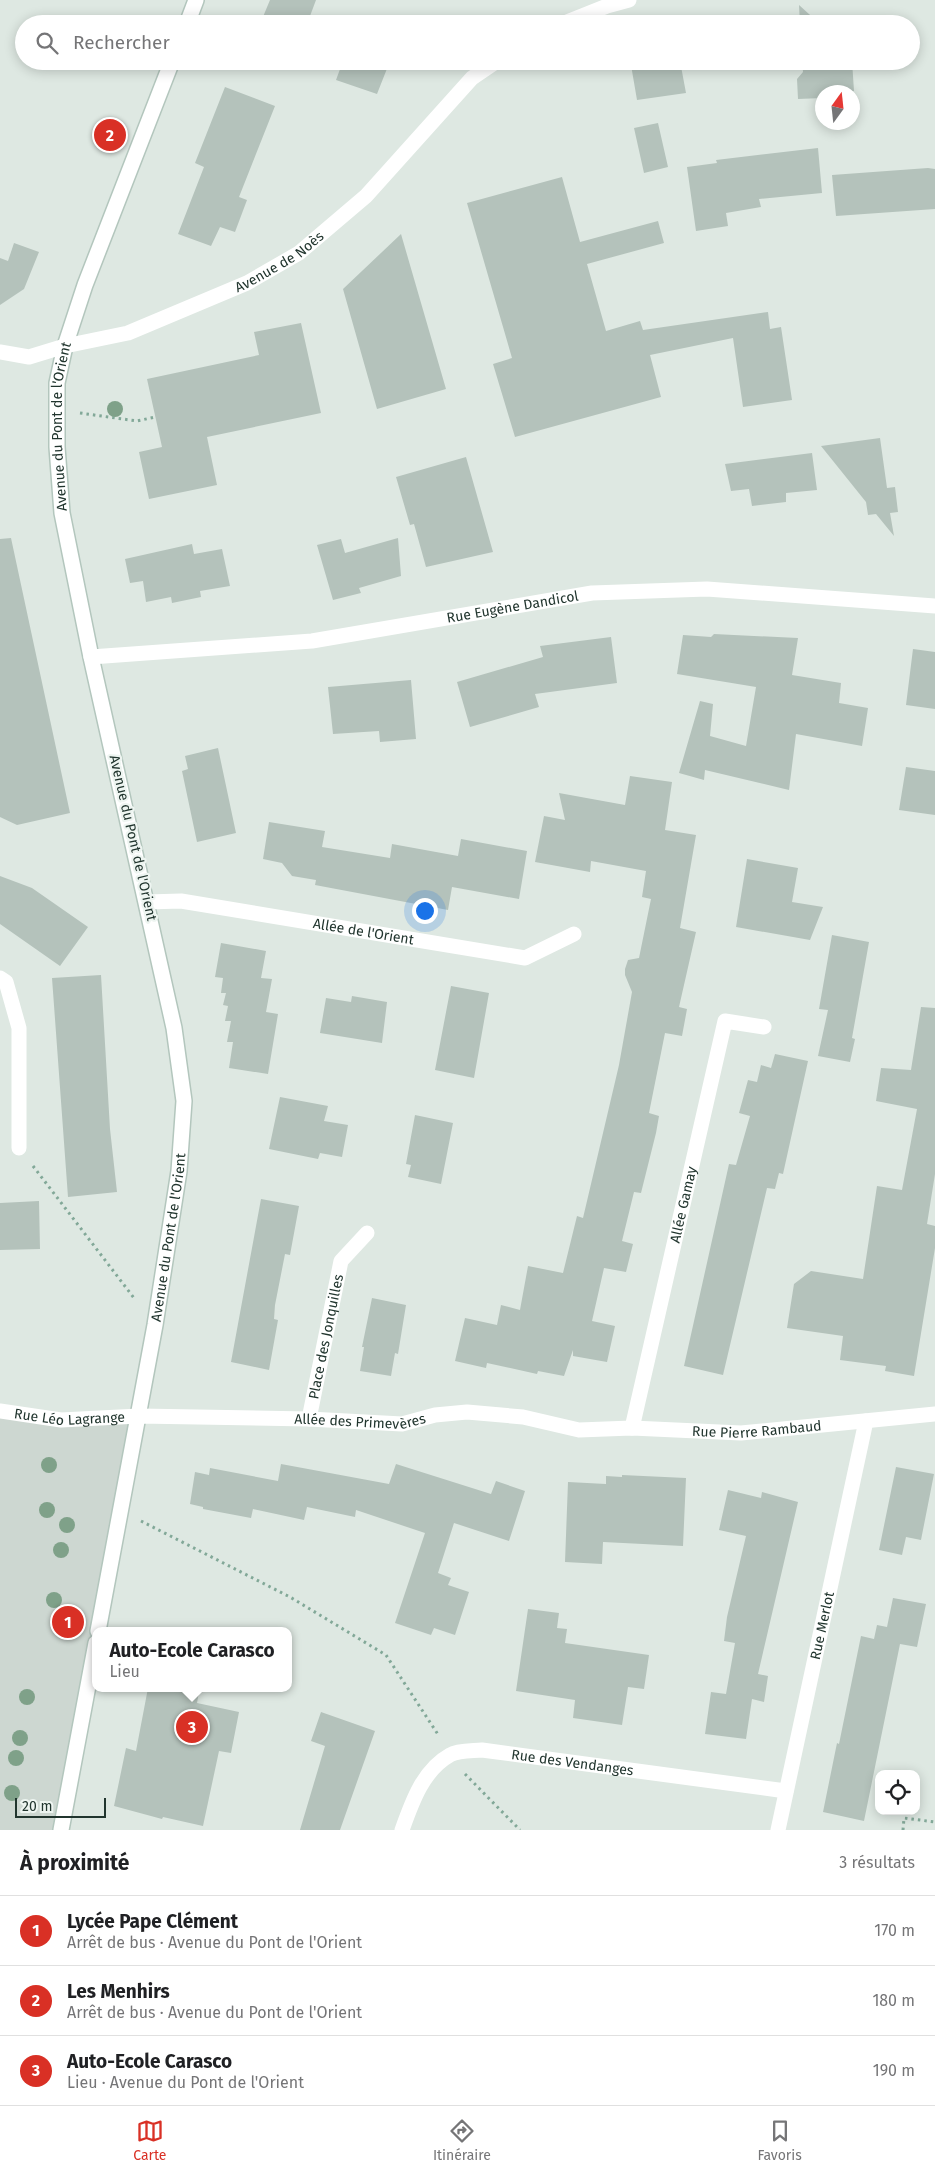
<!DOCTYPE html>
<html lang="fr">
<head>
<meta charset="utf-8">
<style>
  :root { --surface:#fff; --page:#f2f2f2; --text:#202124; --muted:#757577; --line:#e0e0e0; --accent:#d93025 }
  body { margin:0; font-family:"Fira Sans",sans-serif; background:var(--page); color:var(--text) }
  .controls { position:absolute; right:15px; bottom:15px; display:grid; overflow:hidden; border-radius:10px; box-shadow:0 2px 12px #0003 }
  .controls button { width:45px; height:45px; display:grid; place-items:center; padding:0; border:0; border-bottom:1px solid var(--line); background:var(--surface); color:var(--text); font:25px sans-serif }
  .compass { position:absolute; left:815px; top:85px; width:45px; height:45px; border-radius:50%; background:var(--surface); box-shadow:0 2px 12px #0003; rotate:15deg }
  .scale { position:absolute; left:15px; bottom:12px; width:91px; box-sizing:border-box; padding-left:5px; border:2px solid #21352e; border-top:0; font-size:14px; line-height:18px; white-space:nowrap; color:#21352e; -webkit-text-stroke:4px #eef5f1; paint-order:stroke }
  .you { position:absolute; left:424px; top:910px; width:18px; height:18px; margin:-12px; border:4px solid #fff; border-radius:50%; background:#1a73e8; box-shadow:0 0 0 8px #1a73e833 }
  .badge { display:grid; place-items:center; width:32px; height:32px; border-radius:50%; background:var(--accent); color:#fff; font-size:16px; font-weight:700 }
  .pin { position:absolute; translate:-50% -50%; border:2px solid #fff; box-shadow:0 1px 5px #0006 }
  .popup { position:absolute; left:92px; top:1627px; width:200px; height:65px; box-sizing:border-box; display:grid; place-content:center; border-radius:10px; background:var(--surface); filter:drop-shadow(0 1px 4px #0005); font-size:16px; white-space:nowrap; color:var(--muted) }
  .popup b { font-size:19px; color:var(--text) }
  .popup::after { content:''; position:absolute; left:50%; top:100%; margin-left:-10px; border:10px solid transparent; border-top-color:var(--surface) }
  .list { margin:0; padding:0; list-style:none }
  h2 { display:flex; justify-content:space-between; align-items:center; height:65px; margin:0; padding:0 20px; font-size:21px }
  h2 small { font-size:16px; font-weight:400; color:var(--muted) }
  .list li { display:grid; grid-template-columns:32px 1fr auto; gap:15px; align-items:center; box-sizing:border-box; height:70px; padding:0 20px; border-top:1px solid var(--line) }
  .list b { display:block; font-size:19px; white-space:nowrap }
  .list p { margin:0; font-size:16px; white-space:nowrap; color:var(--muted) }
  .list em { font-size:16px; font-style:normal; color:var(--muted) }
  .icon { flex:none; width:28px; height:28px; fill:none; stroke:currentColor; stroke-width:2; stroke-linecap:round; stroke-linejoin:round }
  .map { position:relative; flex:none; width:935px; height:1830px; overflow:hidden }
  .search { position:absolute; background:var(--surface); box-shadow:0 2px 12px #0003; left:15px; right:15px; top:15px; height:55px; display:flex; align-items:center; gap:12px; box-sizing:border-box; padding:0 18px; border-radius:28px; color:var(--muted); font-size:19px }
  .sheet { height:275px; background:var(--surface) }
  nav { display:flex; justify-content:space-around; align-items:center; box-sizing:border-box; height:70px; border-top:1px solid var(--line); background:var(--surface); font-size:14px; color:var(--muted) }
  nav a { display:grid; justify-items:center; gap:2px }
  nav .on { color:var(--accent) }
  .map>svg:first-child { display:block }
  .built { fill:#cdd7d1 }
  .building { fill:#b4c2bb }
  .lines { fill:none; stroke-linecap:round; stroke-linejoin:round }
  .secondary-casing { stroke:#b3c6bd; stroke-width:18 }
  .path { stroke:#82a898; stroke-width:3; stroke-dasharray:2.5 4; stroke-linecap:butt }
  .street { stroke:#fff; stroke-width:15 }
  .secondary { stroke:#fff; stroke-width:15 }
  .tree { fill:#7fa189 }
  .labels { text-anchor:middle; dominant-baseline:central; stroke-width:4.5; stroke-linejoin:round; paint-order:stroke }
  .street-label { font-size:14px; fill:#21352e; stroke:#eef5f1 }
</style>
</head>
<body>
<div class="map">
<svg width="935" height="1830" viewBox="0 0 935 1830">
  <rect width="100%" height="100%" fill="#dee8e2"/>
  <path class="built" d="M0,1411l139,5 -78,414h-61z"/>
  <path class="building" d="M270,0h46l-9,24h-47z
    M799,5l21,19h-20z
    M343,61h47l-13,33 -41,-14z
    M659,61h21l6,32 -49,7 -6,-35z
    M802,61h50l2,30 -32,1v6l-24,1 -1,-20 6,-7z
    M225,87l50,19 -36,91 8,3 -12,32 -15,-5 -9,19 -33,-12 26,-67 -9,-4z
    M658,123l10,44 -24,6 -10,-45z
    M818,148l4,45 -63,6 2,8 -35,6 2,13 -32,5 -9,-64 30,-4 -1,-3z
    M928,168l7,1v40l-99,7 -4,-41z
    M562,177l18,65 78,-21 6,22 -77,21 19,67 34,-10 3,9 125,-18 2,17 11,-2 11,73 -49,7 -10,-69 -83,17 11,42 -146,40 -22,-73 19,-6 -45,-155z
    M401,234l45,155 -69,20 -34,-120z
    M14,243l25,9 -15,37 -24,16v-47l8,3z
    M301,323l20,90 -114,24 10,48 -68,14 -10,-47 23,-5 -15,-68 112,-24 -5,-23z
    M880,438l7,50 8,-1 3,25 -8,1 4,23 -18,-22 -8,1 -2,-13 -45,-56z
    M812,453l5,37 -31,3v9l-34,4 -3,-17 -18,2 -6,-27z
    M466,457l27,95 -67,15 -12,-43 -4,1 -14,-48z
    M11,538l59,275 -53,12 -17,-8v-278z
    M398,538l3,38 -42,12 2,5 -28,7 -16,-55 24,-6 4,14z
    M192,544l2,10 28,-5 8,37 -30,5 1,6 -29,6 -1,-6 -25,5 -3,-21 -13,2 -5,-24z
    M714,634l84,4 -6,37 49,8 -2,20 29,5 -6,38 -66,-12 -7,56 -84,-20 -1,10 -25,-7 21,-72 13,3 -3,32 36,10 10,-59 -79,-13 6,-39 28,2z
    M611,637l6,46 -82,11 4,13 -69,20 -13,-45 86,-25 -3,-11z
    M913,649l22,3v57l-29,-4z
    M411,680l5,59 -36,3 -1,-11 -46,3 -5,-47z
    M218,748l18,85 -39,9 -15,-71 6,-2 -3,-13z
    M906,767l29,4v44l-36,-5z
    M630,776l42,6 -7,48 31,5 -16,93 16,4 -17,75 8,2 -5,27 -17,-3 -16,80 10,3 -3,17 -15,60 -7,-1 -12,49 11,3 -7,28 -22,-4 -12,53 23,5 -8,36 -34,-6v-6l-9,26 -26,-5 -1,3 -50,-11 -1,5 -31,-7 10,-43 32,7 4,-20 19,5 8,-44 35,7 14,-57 6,2 36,-153 13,-73 -7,-17v-6l3,-9 11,-2 12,-59 -9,-2 4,-26 -55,-10 -1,11 -55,-10 9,-46 21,4 -6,-27 66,12z
    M269,822l56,9 -3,16 68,11 2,-14 66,12 3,-17 66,12 -8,48 -67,-12 -4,23 -133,-25 1,-5 -24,-4 -10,-13 -19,-4z
    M747,859l51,9 -6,34 31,5 -13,33 -74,-13z
    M0,876l32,12 56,39 -28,39 -60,-42z
    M832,935l37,7 -17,96 3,1 -5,23 -32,-6 10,-46 -9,-1z
    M221,943l45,8 -5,27 11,1 -6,33 12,2 -10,60 -39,-6 4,-26h-6l4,-21h-6l3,-15 -5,-1 3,-12h-5l2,-15 -8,-1z
    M101,975l9,154 7,63 -49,5 -16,-219z
    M451,986l38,7 -15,85 -39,-8z
    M352,996l35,6 -5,41 -62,-10 6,-35 25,4z
    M921,1007l14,1v166l-8,50 8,2v22l-21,128 -29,-5 1,-5 -46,-6 3,-24 -56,-8 7,-44 17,-13 52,8 14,-93 25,4 15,-81 -41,-8 5,-33 30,2z
    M775,1054l33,7 -25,113 -4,-1 -4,16 -8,-1 -44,187 -39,-9 45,-202 7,1 14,-49 -11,-3 9,-33 9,2 4,-17 10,3z
    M280,1097l48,9 -4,15 24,4 -6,32 -22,-4 -2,6 -49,-10z
    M415,1115l38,8 -12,61 -33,-7 3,-12 -5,-1z
    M261,1199l38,7 -9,49 -5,-1 -10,51 -1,14 4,1 -9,50 -38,-8z
    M39,1201l1,48 -40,1v-47z
    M372,1298l34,7 -8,49 -3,-1 -4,23 -31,-5 4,-24h-2z
    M281,1464l108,20 7,-20 95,30 5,-13 29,10 -16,50 -55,-18 -16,50 13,5 -3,7 21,7 -14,43 -21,-7 -3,7 -36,-12 30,-90 -69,-23 -1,7 -48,-10 -3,13 -51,-11 -2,9 -48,-9v-2l-13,-3 5,-32 14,3 1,-7 68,13z
    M896,1467l38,7 -13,66 -15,-3 -4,18 -23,-5z
    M622,1475l64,3 -3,68 -80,-4 -1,22 -37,-2 3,-80 38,2v-8l16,1z
    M728,1490l33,8 1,-6 36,10 -40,172 10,2 -4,26 -12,-3 -6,40 -41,-5 6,-42 15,2 9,-51 -11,-2 3,-24 19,-81 -27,-6z
    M893,1598l33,6 -9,43 -17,-3 -36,177 -41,-9 14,-69 2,1 22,-108 13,3 3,-14 10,2z
    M528,1609l31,4 -2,15 10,1 -2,14 84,12 -5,34 -16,-2 -6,38 -49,-7 2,-18 -59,-9z
    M148,1688h33l18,4 -2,11 42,9 -8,41 -12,-2 -16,75 -40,-9 -1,2 -48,-13 12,-58 10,3z
    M321,1712l54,19 -35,99h-40l25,-84 -14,-5z"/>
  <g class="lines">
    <defs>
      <g id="secondary">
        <path d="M187,24l9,-24"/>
        <path id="s9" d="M98,1631l57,-306 24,-154 5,-70 -10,-73 -83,-371 -29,-144 -5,-66v-64l8,-37 20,-61 87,-224"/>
        <path d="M61,1830l35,-187"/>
      </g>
    </defs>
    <use href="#secondary" class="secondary-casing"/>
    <path class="path" d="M80,413l57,8 18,-4
      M33,1166l101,132
      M141,1521l149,76 96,58 53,81
      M465,1774l55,56
      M903,1830l1,-12 31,4"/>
    <g class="street">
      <path d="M562,24l45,-18 22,-6"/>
      <path id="s1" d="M0,352l29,5 36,-11 63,-13 119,-50 52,-30 67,-57 106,-118 25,-17"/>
      <path id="s2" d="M91,657l221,-16 280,-48 115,-4 228,17"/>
      <path id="s3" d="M147,902l34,-1 344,57 49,-24"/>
      <path d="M0,978l6,4 13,46v120"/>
      <path id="s4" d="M0,1411l61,9 78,-4 170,3 93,5 33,-9 32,-3 56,5 56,13 53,-2 109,5 194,-19"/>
      <path id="s5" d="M309,1419l32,-158 26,-28"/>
      <path id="s6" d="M632,1428l93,-407 39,6"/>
      <path id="s7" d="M402,1830c10,-28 21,-60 48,-75 8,-5 23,-4 32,-5l304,41"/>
      <path id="s8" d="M778,1830l88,-409"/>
    </g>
    <use href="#secondary" class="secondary"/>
  </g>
  <g class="tree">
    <circle cx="115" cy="409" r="8"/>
    <circle cx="49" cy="1465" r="8"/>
    <circle cx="47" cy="1510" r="8"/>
    <circle cx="67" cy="1525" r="8"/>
    <circle cx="61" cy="1550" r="8"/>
    <circle cx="54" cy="1600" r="8"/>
    <circle cx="27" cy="1697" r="8"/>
    <circle cx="20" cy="1738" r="8"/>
    <circle cx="16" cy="1758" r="8"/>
    <circle cx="12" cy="1793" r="8"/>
  </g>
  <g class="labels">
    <g class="street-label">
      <text stroke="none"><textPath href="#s1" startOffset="299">Avenue de Noès</textPath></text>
      <text stroke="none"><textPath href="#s9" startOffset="1225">Avenue du Pont de l'Orient</textPath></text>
      <text stroke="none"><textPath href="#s2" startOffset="425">Rue Eugène Dandicol</textPath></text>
      <text transform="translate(133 838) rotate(77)">Avenue du Pont de l'Orient</text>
      <text stroke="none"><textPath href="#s3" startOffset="219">Allée de l'Orient</textPath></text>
      <text stroke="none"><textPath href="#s6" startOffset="229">Allée Gamay</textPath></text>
      <text stroke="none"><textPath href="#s9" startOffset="400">Avenue du Pont de l'Orient</textPath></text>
      <text stroke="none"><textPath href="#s5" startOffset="84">Place des Jonquilles</textPath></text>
      <text stroke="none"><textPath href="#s4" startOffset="70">Rue Léo Lagrange</textPath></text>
      <text stroke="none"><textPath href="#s4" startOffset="361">Allée des Primevères</textPath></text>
      <text stroke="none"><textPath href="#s4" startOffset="761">Rue Pierre Rambaud</textPath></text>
      <text stroke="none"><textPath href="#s8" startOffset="209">Rue Merlot</textPath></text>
      <text stroke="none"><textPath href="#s7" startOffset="215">Rue des Vendanges</textPath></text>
    </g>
  </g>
</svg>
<div class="controls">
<button><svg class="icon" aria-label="locate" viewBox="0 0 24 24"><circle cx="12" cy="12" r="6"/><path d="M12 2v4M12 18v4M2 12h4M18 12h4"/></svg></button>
</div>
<svg class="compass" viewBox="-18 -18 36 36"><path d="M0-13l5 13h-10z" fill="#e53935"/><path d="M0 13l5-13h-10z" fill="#757577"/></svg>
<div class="scale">20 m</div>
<div class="you"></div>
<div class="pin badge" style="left:68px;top:1622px">1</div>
<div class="pin badge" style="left:110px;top:135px">2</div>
<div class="pin badge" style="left:192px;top:1727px">3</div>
<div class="popup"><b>Auto-Ecole Carasco</b>Lieu</div>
<div class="search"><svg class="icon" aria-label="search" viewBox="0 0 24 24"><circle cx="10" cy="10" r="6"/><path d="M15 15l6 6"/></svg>Rechercher</div>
</div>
<section class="sheet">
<h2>À proximité<small>3 résultats</small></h2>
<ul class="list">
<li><span class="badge">1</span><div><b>Lycée Pape Clément</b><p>Arrêt de bus · Avenue du Pont de l'Orient</p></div><em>170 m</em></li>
<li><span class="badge">2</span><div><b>Les Menhirs</b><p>Arrêt de bus · Avenue du Pont de l'Orient</p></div><em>180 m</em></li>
<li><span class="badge">3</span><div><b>Auto-Ecole Carasco</b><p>Lieu · Avenue du Pont de l'Orient</p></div><em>190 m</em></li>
</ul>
</section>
<nav>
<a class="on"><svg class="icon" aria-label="map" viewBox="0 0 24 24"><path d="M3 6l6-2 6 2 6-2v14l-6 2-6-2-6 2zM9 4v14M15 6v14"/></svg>Carte</a>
<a><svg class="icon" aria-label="directions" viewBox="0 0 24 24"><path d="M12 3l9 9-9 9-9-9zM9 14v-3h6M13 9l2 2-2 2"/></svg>Itinéraire</a>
<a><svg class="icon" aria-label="saved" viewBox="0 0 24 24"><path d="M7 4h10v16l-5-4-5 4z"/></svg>Favoris</a>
</nav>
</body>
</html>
